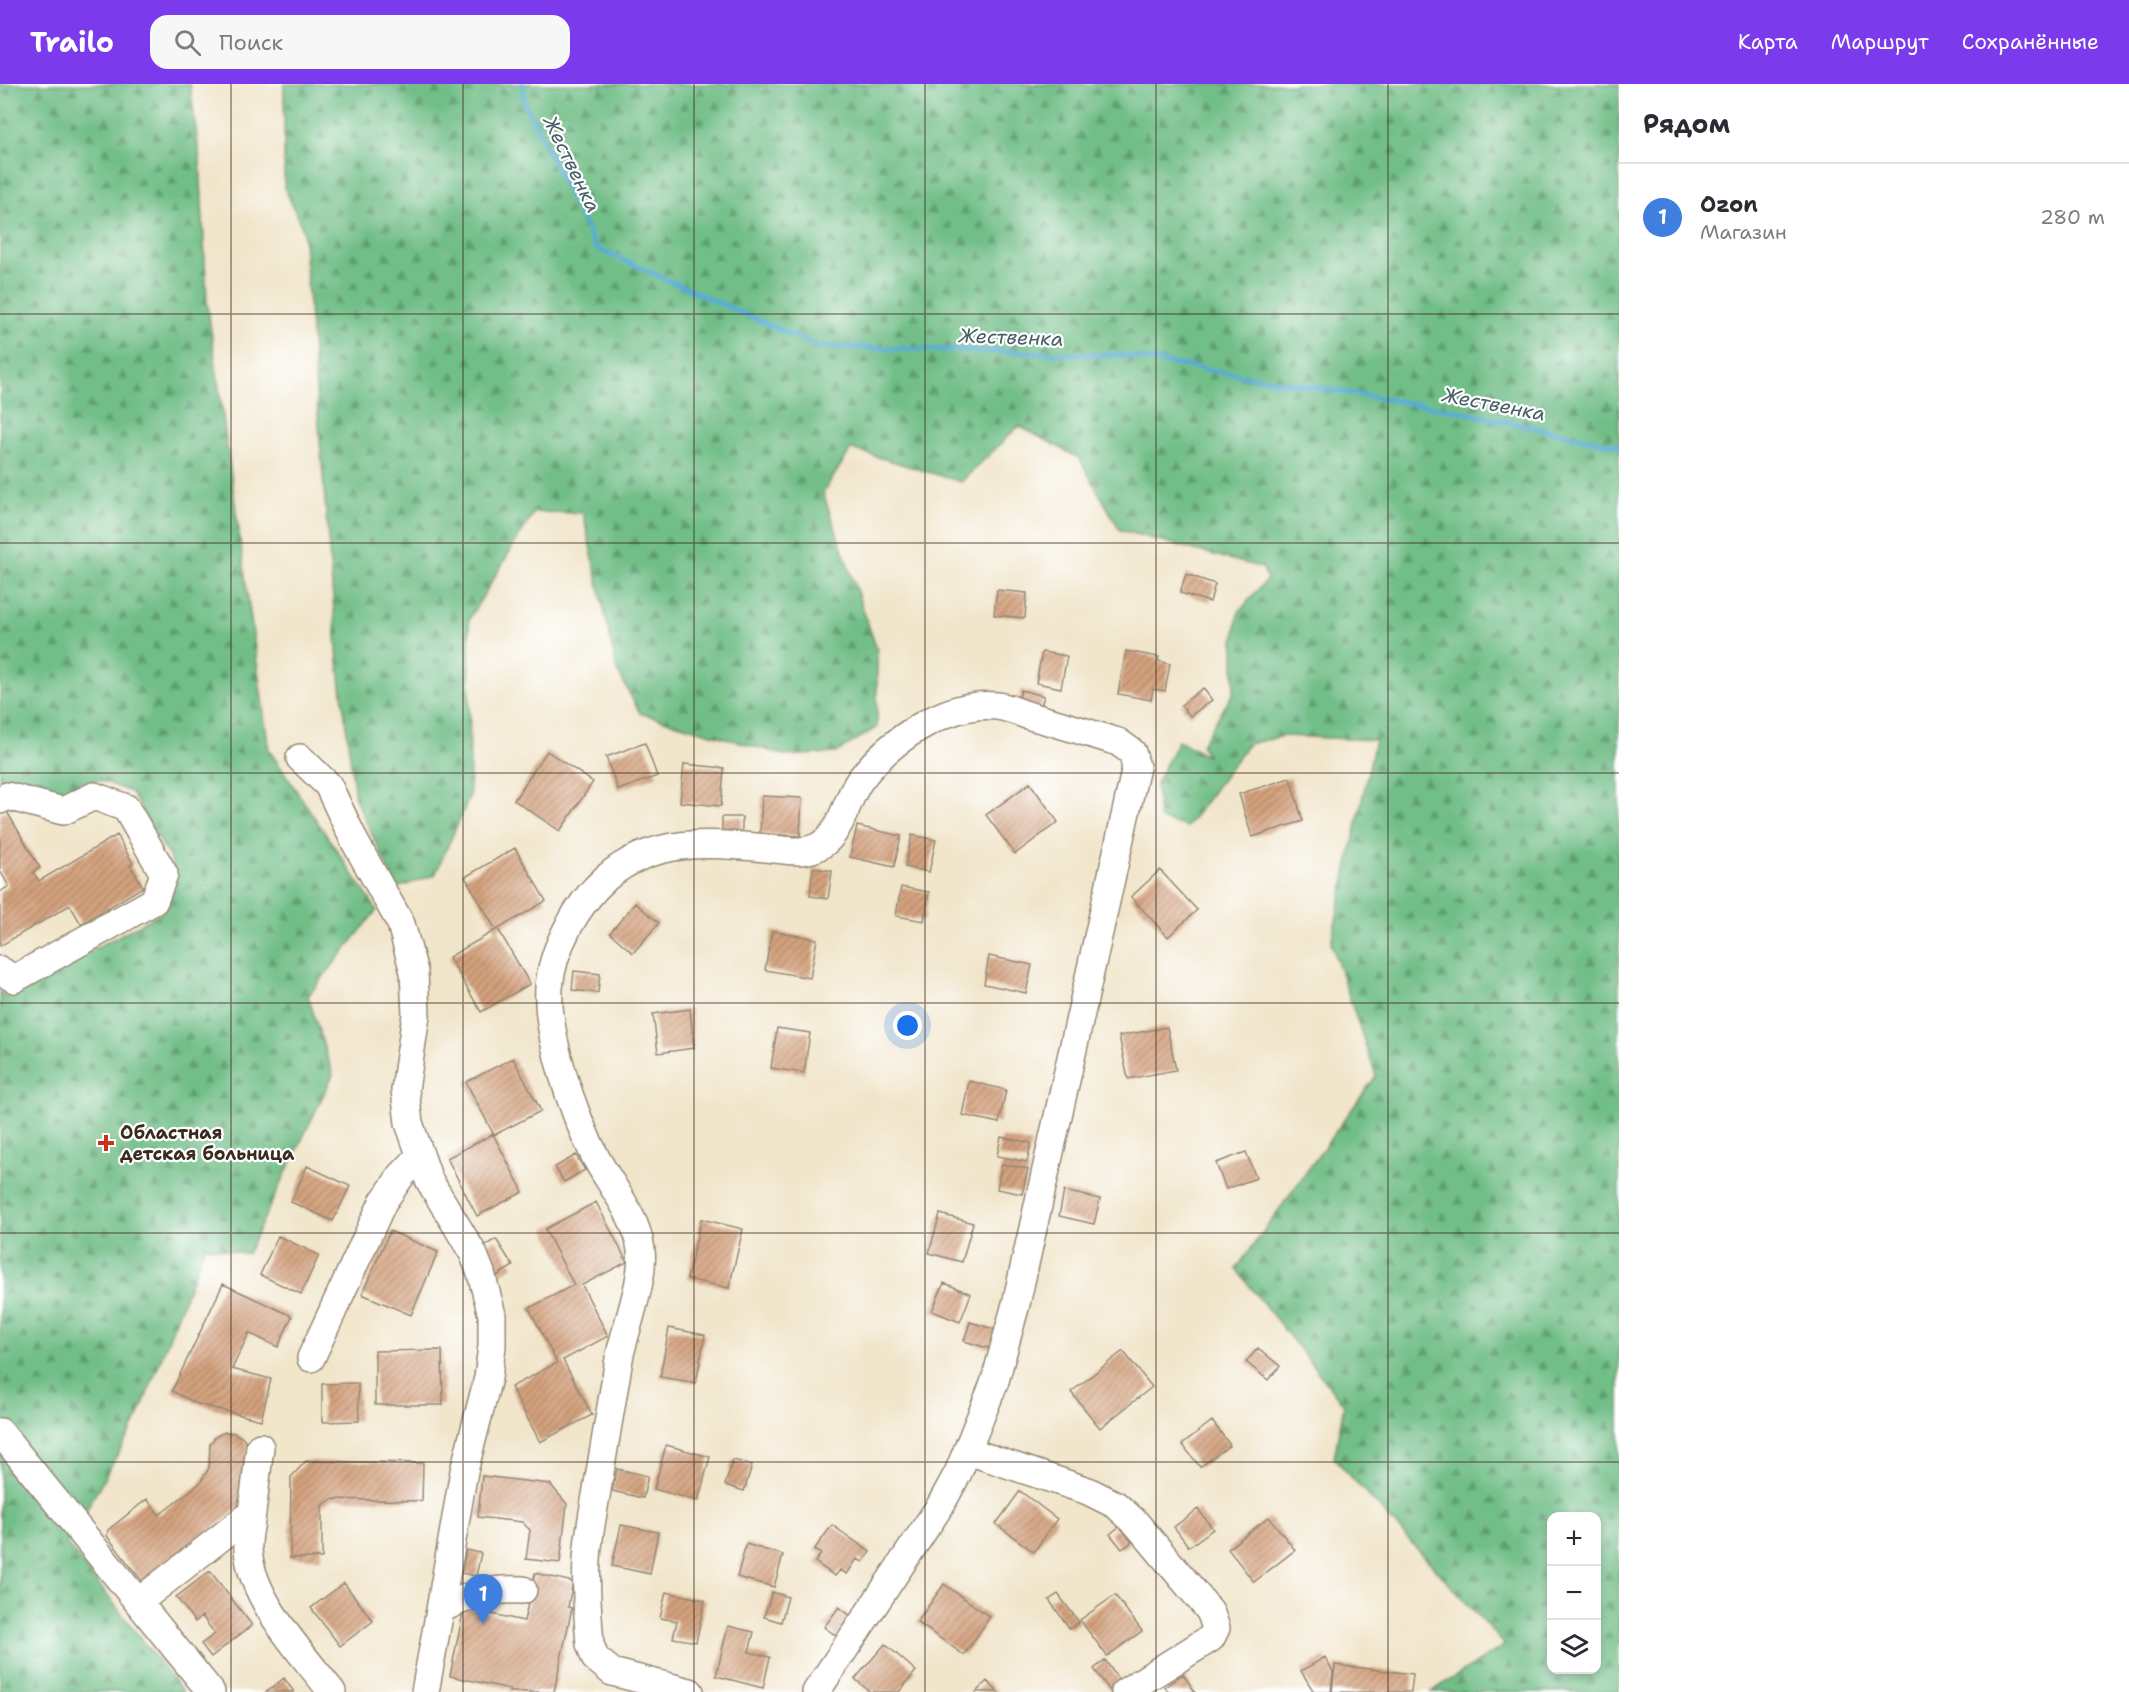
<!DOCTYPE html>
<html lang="ru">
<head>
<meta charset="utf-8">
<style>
  :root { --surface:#fff; --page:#f7f7f7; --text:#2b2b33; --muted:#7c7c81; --line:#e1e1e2; --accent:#7c3aed }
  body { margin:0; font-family:"Shantell Sans",sans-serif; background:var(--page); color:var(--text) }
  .controls { position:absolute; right:18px; bottom:18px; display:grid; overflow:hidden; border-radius:12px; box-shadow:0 3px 9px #0003 }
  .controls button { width:54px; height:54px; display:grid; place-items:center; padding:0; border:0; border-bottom:2px solid var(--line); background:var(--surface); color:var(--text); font:30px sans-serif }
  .you { position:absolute; left:908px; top:942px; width:21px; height:21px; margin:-15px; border:4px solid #fff; border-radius:50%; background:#1a73e8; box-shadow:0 0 0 9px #1a73e833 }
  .badge { display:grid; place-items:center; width:39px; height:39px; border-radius:50%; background:var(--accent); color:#fff; font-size:20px; font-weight:700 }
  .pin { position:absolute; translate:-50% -50px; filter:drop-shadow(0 2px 3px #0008) }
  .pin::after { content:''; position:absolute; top:32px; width:21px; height:18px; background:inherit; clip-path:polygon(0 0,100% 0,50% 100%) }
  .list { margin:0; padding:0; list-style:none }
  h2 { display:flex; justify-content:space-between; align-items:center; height:78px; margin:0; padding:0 24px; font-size:26px }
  h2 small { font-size:20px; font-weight:400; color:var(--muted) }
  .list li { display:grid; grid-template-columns:39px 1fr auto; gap:18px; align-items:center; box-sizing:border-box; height:108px; padding:0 24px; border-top:2px solid var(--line) }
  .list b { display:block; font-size:22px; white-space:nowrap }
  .list p { margin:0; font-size:20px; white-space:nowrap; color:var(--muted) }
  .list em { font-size:20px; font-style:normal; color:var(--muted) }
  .icon { flex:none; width:33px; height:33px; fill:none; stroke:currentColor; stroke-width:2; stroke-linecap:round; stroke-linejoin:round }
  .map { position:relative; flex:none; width:1619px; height:1608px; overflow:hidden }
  header { display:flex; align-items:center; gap:36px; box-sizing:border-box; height:84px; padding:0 30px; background:var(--accent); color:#fff }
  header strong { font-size:28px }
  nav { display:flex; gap:33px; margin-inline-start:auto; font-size:21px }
  .search { width:420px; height:54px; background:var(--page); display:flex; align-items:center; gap:15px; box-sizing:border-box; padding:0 21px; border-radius:18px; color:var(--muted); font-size:22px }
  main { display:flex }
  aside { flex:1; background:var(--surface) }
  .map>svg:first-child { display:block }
  .forest { fill:url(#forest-firs); stroke:#567452; stroke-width:1.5; fill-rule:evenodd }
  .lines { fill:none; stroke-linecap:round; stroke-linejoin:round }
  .stream { stroke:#59acd4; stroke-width:5 }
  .building { fill:url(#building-hatch) }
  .minor-casing { stroke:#968874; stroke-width:30 }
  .minor { stroke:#fff; stroke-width:27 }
  .grid { fill:none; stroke:#3b2a1e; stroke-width:1.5; stroke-opacity:0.55 }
  .poi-dot { fill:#c8321e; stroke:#fff; stroke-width:2 }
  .labels { text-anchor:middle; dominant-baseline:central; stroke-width:4.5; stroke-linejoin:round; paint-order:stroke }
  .poi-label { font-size:18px; font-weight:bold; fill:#3b2a1e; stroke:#fff; text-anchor:start }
  .water-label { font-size:20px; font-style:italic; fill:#475e67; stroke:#fff }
</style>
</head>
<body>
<header>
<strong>Trailo</strong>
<div class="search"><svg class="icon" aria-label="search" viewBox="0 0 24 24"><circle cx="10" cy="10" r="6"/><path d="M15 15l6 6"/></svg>Поиск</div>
<nav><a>Карта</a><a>Маршрут</a><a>Сохранённые</a></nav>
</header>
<main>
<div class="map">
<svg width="1619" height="1608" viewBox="0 0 1619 1608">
  <defs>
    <pattern id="forest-firs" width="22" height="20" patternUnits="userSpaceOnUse" patternTransform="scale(1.5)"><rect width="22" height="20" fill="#71be87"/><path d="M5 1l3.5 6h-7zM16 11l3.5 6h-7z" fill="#5e9b6e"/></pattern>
    <pattern id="building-hatch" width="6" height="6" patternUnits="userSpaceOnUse" patternTransform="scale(1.5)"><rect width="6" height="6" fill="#d4a27e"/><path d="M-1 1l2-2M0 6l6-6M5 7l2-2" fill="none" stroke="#ad8467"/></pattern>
  </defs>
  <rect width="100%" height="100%" fill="#fff"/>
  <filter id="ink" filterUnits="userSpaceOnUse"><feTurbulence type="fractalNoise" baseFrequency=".0167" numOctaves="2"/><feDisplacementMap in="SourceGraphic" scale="12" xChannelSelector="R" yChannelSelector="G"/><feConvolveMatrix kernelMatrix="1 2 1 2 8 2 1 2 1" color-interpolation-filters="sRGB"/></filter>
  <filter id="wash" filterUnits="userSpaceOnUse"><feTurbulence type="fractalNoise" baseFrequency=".008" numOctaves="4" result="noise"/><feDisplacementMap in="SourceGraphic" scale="24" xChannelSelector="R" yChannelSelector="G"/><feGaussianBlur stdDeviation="1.35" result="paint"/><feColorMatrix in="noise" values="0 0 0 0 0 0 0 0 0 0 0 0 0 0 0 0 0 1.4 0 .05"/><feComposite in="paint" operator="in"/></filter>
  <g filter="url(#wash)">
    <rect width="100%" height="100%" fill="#f1e5ca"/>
    <path class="forest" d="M0,0h190l10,76 7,141 62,449 108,160 -69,86 25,79 -86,179 -42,-8 -68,174 -70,124 116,148h-183v-701l4,6 159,-85 13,-27 -5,-25 -40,-68 -32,-12 -42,13h-57z
      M284,0h1335v1608h-188l74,-47 -171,-187 10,-53 -108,-136 140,-193 -45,-133 44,-203 -92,-4 -35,8 -61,83 -28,-8 -3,-36 22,-42 29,14 -6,-10 33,-53v-51l4,-28 29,-34 -4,-11 -143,-38 -41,-72 -60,-32 -58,56 -110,-33 -28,44 54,157v77l-41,26 -49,3 -147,-43 -23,-43 -34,-157 -49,-1 -65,107 1,177 -35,79 -38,13 -42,-90 -17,-137 -35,-431 -19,-44zM1552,1432h44v154h-44z"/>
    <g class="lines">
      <path class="stream" d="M523,0l1,18 72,146 220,98 303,9 339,56 161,35"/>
    </g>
    <g id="blocks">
      <path class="building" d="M1186,490l29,10 -5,18 -30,-9z
        M997,506l30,3 -2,25 -31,-3z
        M1126,567l33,6 -1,4 12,3 -5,27 -12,-2 -2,11 -33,-6z
        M1042,568l25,4 -6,32 -25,-5z
        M1203,604l9,12 -22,16 -9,-11z
        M1021,606l23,6 -5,18 -23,-6z
        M645,659l12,33 -39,14 -12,-33z
        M547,667l46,31 -33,49 -46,-31z
        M684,680l40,4 -3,38 -41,-4z
        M1290,694l13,43 -51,16 -13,-43z
        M1030,699l28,39 -43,32 -29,-39z
        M762,712l40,2 -2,38 -40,-2z
        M6,726l34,58 -7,4 6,9 78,-46 16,29 -3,1 13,22 -62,37 -11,-19 -70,41v-54l9,-6 -9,-15v-57z
        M722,733h20v19h-20z
        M857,742l44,10 -7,31 -44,-10z
        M912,751l24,5 -7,32 -24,-5z
        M515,764l31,53 -48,28 32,55 -49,28 -32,-55 47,-27 -31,-53z
        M813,784l19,3 -4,28 -18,-3z
        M1160,786l37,40 -29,27 -37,-40z
        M901,803l28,5 -5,29 -28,-5z
        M635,819l24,20 -26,30 -23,-20z
        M772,847l45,8 -7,39 -45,-8z
        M989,872l43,9 -6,28 -42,-9z
        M574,887l26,3 -2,19 -26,-3z
        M690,925l4,39 -36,5 -5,-39z
        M1167,943l9,43 -48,9 -9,-43z
        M777,944l33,5 -6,40 -33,-5z
        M513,974l28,53 -47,24 -28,-53z
        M969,997l37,9 -7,33 -37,-8z
        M493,1050l30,58 -46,24 -30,-58z
        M1001,1053l30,6 -4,19 -30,-6z
        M1246,1068l10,26 -30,11 -10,-26z
        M576,1071l9,15 -21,12 -9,-15z
        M1002,1080l26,5 -6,25 -25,-5z
        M307,1082l43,20 -17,35 -42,-19z
        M1064,1107l36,8 -6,25 -35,-8z
        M596,1118l31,60 -45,23 26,51 -45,24 29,55 -52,27 -29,-55 46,-24 -28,-55 45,-23 -29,-56z
        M940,1130l33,9 -11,39 -33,-9z
        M701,1135l42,10 -14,59 -42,-9z
        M390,1147l48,21 -27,63 -49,-21z
        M278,1152l41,19 -18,39 -41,-19z
        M496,1155l17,27 -16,10 -18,-27z
        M944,1199l27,11 -11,28 -28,-11z
        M223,1200l69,32 -14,31 -29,-14 -17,36 39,10 -10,41 -63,-16 -26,-13z
        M970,1238l27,8 -6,19 -27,-8z
        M669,1244l36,7 -9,48 -36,-6z
        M1258,1264l22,18 -12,14 -22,-18z
        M442,1266l1,55h-68v-54z
        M1123,1267l29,36 -52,41 -29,-36z
        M358,1299l1,38 -37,1v-38z
        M1212,1337l18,24 -30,22 -18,-23z
        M225,1348l9,1 9,5 5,8 -5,58 -99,80 -37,-48 1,-6 39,-31 12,16 40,-31 10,-16 1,-24 6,-8z
        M666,1361l44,12 -12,44 -44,-12z
        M733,1376l19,5 -8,26 -19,-6z
        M306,1377l117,2 -1,38 -90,-2 -10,7v52h-32l1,-81z
        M617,1385l31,7 -5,22 -31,-7z
        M482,1392l68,8 17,20 -7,59 -34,-4 4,-29 -8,-8 -44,-5z
        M1020,1407l37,28 -23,33 -38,-28z
        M1198,1425l15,20 -24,18 -15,-20z
        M1269,1433l26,33 -41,32 -26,-33z
        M621,1441l37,7 -8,42 -38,-8z
        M832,1441l38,27 -7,10 -6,-3 -10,15 -7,-4 -5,6 -20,-14 6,-8 -7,-4z
        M1120,1442l12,16 -10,7 -12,-15z
        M746,1460l37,11 -9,32 -37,-10z
        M466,1466l15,3 -5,23 -15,-3z
        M210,1487l42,54 -41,32 -10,-13 14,-10 -13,-18 -7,6 -19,-25z
        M535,1489l38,9 -5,25 4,1 -18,84h-45l1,-3 -60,-13 14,-68 60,13z
        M344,1499l29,38 -33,25 -29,-38z
        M944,1500l46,33 -26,38 -47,-33z
        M666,1508l39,8 -9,42 -23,-4 4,-17 -17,-3z
        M772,1508l16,5 -7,25 -17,-5z
        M1058,1510l21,28 -9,7 -21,-29z
        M1115,1511l27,36 -35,25 -27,-36z
        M839,1523l13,10 -14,20 -14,-10z
        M728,1542l26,6 -5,20 21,5 -7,31 -47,-12z
        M885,1560l31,27 -17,21h-29l-15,-13z
        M1325,1573l8,15 -2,20h-17l-13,-21z
        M1105,1576l16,23 -11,8 -16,-22z
        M1335,1581l78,9 -2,18h-79z
        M1183,1590l12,18h-27l-3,-5z
        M284,1594l10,14h-28z
        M987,1597l11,11h-22z"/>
    </g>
  </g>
  <g filter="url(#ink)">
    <use href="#blocks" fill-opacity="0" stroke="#968874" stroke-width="1.5"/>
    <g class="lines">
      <defs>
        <path id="minor" d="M300,674l28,27 27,57 46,82 13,48 2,43 -11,75 4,33 20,57 44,73 8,20 11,42v31l-4,32 -24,93 -24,139
          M0,716l7,-4 56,15 31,-15 32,12 38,66 -10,27 -140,78 -14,-9
          M311,1274l72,-156 18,-26 18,-19
          M0,1348l211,260
          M968,1367l120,40 28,14 20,18 74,88 6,17 -5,10 -86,54
          M252,1429l8,-66
          M138,1518l114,-89c-1,11 -5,25 -4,37 4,51 54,103 84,142
          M425,1608l15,-82c27,-15 51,-22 83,-20
          M690,1608l-78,-20 -17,-14 -5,-14c-2,-28 -5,-56 -3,-84 1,-25 7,-51 11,-76 7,-42 14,-83 21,-125 6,-30 26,-80 22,-109 -4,-34 -31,-65 -46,-94 -22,-43 -49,-120 -46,-168 3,-40 28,-84 57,-110 45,-40 105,-36 160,-30 19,2 39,7 55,-3 21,-13 25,-46 39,-65 28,-38 87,-80 137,-74 11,1 23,7 33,10 30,8 59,17 88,26l14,10 4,15 -120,537 -21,77 -37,92 -18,33 -124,186"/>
      </defs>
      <use href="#minor" class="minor-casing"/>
      <use href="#minor" class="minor"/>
    </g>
  </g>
  <path class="grid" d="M231,0v1608M463,0v1608M694,0v1608M925,0v1608M1156,0v1608M1388,0v1608M0,230h1619M0,459h1619M0,689h1619M0,919h1619M0,1149h1619M0,1378h1619"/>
  <path class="poi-dot" d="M103 1050h6v6h6v6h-6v6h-6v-6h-6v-6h6z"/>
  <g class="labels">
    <g class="poi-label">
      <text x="120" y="1049">Областная<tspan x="120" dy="21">детская больница</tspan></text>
    </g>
    <g class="water-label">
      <text transform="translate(572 80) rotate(64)">Жественка</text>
      <text transform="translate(1011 253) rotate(2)">Жественка</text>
      <text transform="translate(1494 320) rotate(11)">Жественка</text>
    </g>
  </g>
</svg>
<div class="controls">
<button>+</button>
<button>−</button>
<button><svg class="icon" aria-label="layers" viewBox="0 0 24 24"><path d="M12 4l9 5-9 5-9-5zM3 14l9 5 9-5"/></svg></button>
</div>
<div class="you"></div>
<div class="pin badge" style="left:483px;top:1540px;background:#3f7fe0">1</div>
</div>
<aside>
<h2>Рядом<small></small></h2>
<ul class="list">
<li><span class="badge" style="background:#3f7fe0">1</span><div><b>Ozon</b><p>Магазин</p></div><em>280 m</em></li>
</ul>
</aside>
</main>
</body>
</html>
